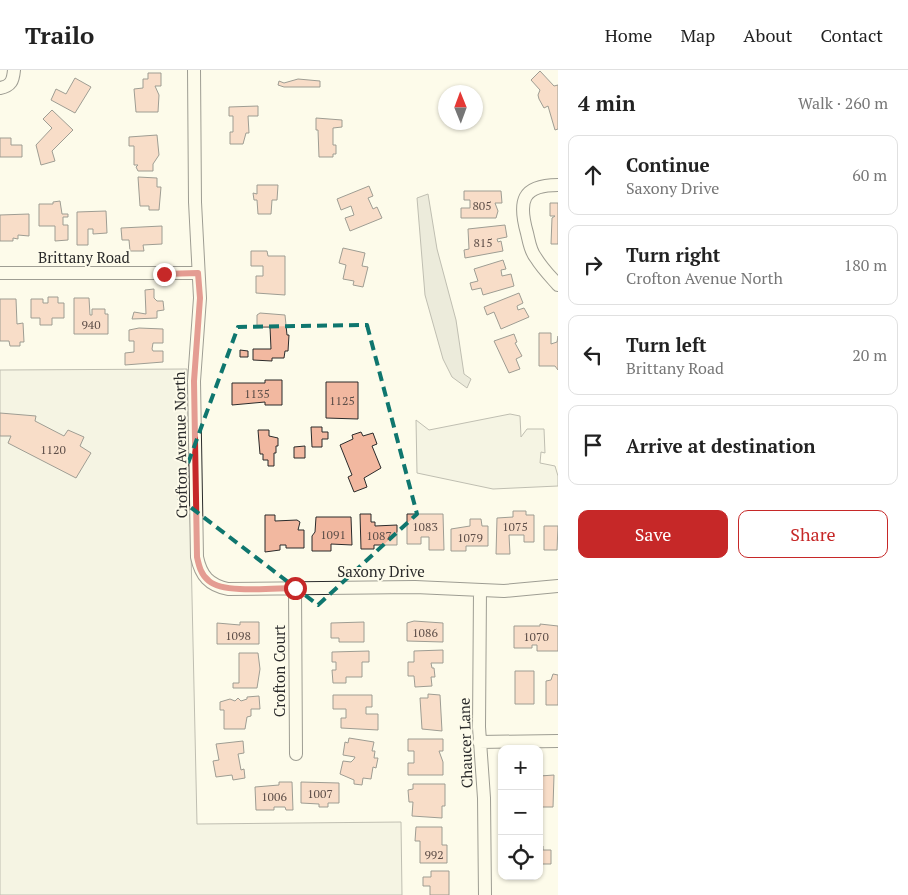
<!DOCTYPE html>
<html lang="en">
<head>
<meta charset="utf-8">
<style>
  :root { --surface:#fff; --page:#f6f6f6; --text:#222; --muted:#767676; --line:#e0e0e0; --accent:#c62828 }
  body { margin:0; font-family:"PT Serif",serif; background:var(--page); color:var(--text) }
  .controls { position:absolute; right:15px; bottom:15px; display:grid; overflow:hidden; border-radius:10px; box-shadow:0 1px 4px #0004 }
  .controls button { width:45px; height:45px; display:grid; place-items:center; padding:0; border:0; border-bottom:1px solid var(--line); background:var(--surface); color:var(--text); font:25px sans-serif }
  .compass { position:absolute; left:438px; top:15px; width:45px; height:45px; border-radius:50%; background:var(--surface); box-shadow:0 1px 4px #0004; rotate:359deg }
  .stop { position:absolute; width:15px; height:15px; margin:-11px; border:4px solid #c62828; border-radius:50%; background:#fff }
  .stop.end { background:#c62828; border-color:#fff; box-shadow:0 1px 5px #0008 }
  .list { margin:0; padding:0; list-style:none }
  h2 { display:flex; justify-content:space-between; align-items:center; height:65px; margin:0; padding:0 20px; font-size:21px }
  h2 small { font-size:16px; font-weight:400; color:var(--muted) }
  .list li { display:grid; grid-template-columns:32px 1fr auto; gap:15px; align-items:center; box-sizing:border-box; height:80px; margin:0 10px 10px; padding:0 10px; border:1px solid var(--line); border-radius:10px }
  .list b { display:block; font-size:19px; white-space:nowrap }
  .list p { margin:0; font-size:16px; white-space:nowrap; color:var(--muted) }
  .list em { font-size:16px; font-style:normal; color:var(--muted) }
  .actions { display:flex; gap:10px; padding:15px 20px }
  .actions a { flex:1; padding:11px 0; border:1px solid var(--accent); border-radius:10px; text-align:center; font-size:18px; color:var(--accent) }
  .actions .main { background:var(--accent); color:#fff }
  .icon { flex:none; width:28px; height:28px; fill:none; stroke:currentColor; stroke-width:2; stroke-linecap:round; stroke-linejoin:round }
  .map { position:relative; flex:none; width:558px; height:825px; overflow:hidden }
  header { display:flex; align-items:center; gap:30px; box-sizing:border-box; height:70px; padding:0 25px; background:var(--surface); border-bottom:1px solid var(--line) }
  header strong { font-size:24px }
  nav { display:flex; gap:28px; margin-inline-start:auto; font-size:18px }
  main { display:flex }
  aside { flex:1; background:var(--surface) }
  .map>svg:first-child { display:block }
  .green { fill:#ecebdb; stroke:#74746e }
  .water { fill:#d8d7c9; stroke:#74746e }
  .building { fill:#f2b8a0; stroke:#2b2b2b }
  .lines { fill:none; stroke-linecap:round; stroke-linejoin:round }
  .minor-casing { stroke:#2b2b2b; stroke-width:14 }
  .minor { stroke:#fdfbea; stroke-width:12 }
  .route { stroke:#c62828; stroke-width:6 }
  .marked { fill:none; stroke:#0f766e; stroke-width:4; stroke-dasharray:10 6; stroke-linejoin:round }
  .labels { text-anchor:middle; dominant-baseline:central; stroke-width:4; stroke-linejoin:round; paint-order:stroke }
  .number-label { font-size:12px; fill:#5d4e48 }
  .street-label { font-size:15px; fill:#2b2b2b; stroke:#fdfbea }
</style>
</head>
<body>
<header>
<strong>Trailo</strong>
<nav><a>Home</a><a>Map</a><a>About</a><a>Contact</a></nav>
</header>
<main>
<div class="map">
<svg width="558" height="825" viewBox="0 0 558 825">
  <rect width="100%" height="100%" fill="#fdfbea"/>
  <path class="green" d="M187,299l10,455 204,-2 1,73h-402v-525z
    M510,344l10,2 1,21 6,-8h17l1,24 -4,-1 -1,11 15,3 3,10v10l-65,3 -76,-16 -1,-53 13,10z"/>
  <path class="water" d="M428,124l9,55 19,71 8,54 7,5 -4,9 -15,-11 -9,-18 -18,-64 -8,-97z"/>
  <path class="building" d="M540,1l14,15 4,-1v44l-3,1 -7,-24 -4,2 -5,-9 -1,-4 2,-5 -9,-10z
    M148,3h13v13h-6l4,9 -1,17h-22l-2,-23 9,-1v-9h5z
    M75,8l16,9 -16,26 -24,-13 5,-11 10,5z
    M298,9l22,2v6h-36l-6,-2 1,-4 5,2z
    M258,36v10h-10l1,17h-3l-3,11h-13v-12h3v-16h-4v-9z
    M52,40l21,20 -21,21 3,10 -14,4 -5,-20 16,-17 -9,-9z
    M316,48l26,2v7l-9,1v17h3v9h-3v3h-14l-1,-27h-2z
    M157,65l2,20 -6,9v7h-15l-2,-4 2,-2h-4v-19h-5v-9z
    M0,68h11v7h11v12h-22z
    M138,107l19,1v9h4l-2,23h-10v-4h-9z
    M257,115h21l-1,15h-5l-1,14h-13l-1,-14h-3l-1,-7 4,1z
    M369,116l4,10 -5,2 5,11 4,-2 5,11 -32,13 -5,-13 9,-3 -3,-9 -10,4 -4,-11z
    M464,121h37l1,12h-7l3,8 -2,7h-35v-10h9v-8h-6z
    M60,131l2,13h6v3h-5v8h5v15l-13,1v-15h-16v-22h14v-2z
    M550,133h8v41h-7l1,-26 3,-2h-5z
    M106,141l1,22 -14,1v-5h-5v16h-11v-33z
    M29,144v22l-11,-1v4l-5,-1v3h-13v-26z
    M505,155l2,12 -10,2 1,3 3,-1 2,10 -38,7 -1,-8 5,-1 -1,-20z
    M162,156v18l-19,1 1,6h-14l-1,-11h-7l-1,-12z
    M343,178l22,5 -3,13 6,1 -5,20 -10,-2 1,-4 -11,-2 3,-14 -7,-2z
    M251,181h16l1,5h17v39l-29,-2v-17h7v-10h-12z
    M503,190l3,9 -5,1 1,6 9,-2 3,12 -31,9 -2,-7 -9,2 -2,-7 8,-2 -4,-12z
    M154,219v9l3,3h6l1,9 -7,1v7l-25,1 2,-7 12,2 -1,-24z
    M519,223l4,10 -6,3 1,4 6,-2 5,9 -28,12 -7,-17 -7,3 -3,-8z
    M48,227h10v6h6v15h-12v7h-12v-7h-9v-19h12v4h5z
    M74,228h15l1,17h2v-6h13v5h3v20h-34z
    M0,229h16l1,25 6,-1 1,19h-4v4h-10l-1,-5h-9z
    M260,243l25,2 2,20h2l-1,16h-3l-1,7h-12v3l-19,-1v-11h18l-1,-22h-13v-12z
    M139,258l24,1v14h-10l-1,6 1,2h10v11l-38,3v-12l9,-1v-11h-5v-11z
    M539,263h12v11l6,-2 1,-6v34l-3,-4h-16z
    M514,264l3,8 -2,1 7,13 -6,3 4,10 -11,4 -15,-32z
    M240,280l8,1v6h-8z
    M265,310h17v25h-17v-3l-33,3v-22h33z
    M326,312h32v37l-32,-1z
    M0,343l36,3 -1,5 29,15 4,-6 16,7 -4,9 11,7 -15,25 -68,-35 3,-7h-11z
    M311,357h11v5h6v7h-6v8h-10z
    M258,360h11v6l9,2v8h-2v7h-2v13h-6v-6h-5v-6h-3z
    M361,362l2,4 10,-3 4,11 -5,2 9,22 -17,10 3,9 -13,5 -6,-15 4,-2 -12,-30 13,-6 -1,-4z
    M305,376v12h-11v-11z
    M513,441h13v4h8v27h-10v-7h-15l1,19h-14l1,-36 16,-1z
    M360,444h11v8h4v4l22,-1v20h-23v4h-13z
    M407,444h36l1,36h-15v-13h-8v7h-14z
    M265,445h10v6l22,-1 3,2 -2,8h6v18h-18v-3h-6v5l-15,2z
    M316,447h35l1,28 -21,-1v7h-19v-15l3,-4z
    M470,449h11l1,7h6v20h-22v5h-15v-22l19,-3z
    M544,456h14l-1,24h-13z
    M414,551l29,2v19l-36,-1v-18z
    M240,552h19v22h-42v-21l23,2z
    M364,552v20h-25v-4h-8v-15z
    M540,554l18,2v25h-21v-6h-5v3h-18v-22h26z
    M443,580v13h-12l1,5h2l1,9h-4l1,9 -17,1 -1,-11h-6v-14h6v-11z
    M369,581v11h-7v15h-16v6h-13l-1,-13h4v-8h-4v-10z
    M239,583h19l2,16 -3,19h-24v-5h6z
    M515,601h19v33h-19z
    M553,604l5,1v30h-12v-24l5,-1z
    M428,624l12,1 2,36 -20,-2 -2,-31h8z
    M333,625h39v12h-6v7h12v16l-37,-2v-10h5v-9h-13z
    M259,626l1,13h-9v7l-4,1 -2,12h-21v-19h-4v-8l10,-3 5,2 3,-3 3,3 6,-2v-2z
    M349,668l25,4 -2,9h3l-1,7h4l-2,10 -3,-1 -2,12 -8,-1 -1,7 -8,-1v-4l-14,-6 3,-13 8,1 3,-3 1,-2 -12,-2 2,-13 3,1z
    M408,669h35v12h-4l4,11v13h-35v-12h6v-12h-6z
    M243,671l1,12 -6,1 3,16 3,-1 1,9 -12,2 -1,-5 -16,2 -3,-16 6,-1 -3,-16z
    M554,705l-1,32h-14l1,-31z
    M279,712h13l1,28h-7l-1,-3h-11v3h-18l-1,-23 24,-2z
    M301,712l38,1v20h-11v4h-9v-3l-18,-1z
    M413,714h32v22h-3v12l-30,-2 1,-14h-4l-1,-12 5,-1z
    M416,757h26v18h5v18h-27v-22h-5z
    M539,776h4v4h8v14h-12z
    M431,801h18v24h-19v-9h-7v-9h8z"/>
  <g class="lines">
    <defs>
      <path id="minor" d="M194,0l1,132 5,96 -6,83 3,176c4,19 12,28 31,32l187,-2 89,4 54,-5
        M0,18c11,-2 13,-7 14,-18
        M558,115c-36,0 -40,16 -31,48 2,8 3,18 9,25 6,10 14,18 22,27
        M0,203h198
        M295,518l1,166
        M480,520l-1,137 5,71 1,97
        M479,672l79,-1"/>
    </defs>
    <use href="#minor" class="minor-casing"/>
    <use href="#minor" class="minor"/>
  </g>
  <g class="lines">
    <path class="route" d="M164,204l34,-1 2,25 -6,83 3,176c2,9 4,18 12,24 15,13 66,7 86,7"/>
  </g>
  <path d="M0 0H558V825H0ZM367,255l50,189 -99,91 -142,-109 62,-169z" fill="#fdfbea" fill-opacity=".55" fill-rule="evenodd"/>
  <path class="marked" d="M367,255l50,189 -99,91 -142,-109 62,-169z"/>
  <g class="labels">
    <g class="number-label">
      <text x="482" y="135">805</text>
      <text x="483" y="172">815</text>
      <text x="91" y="254">940</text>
      <text x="257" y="323">1135</text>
      <text x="342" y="330">1125</text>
      <text x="53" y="379">1120</text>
      <text x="425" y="456">1083</text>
      <text x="515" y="456">1075</text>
      <text x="333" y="464">1091</text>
      <text x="379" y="465">1087</text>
      <text x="470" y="467">1079</text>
      <text x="425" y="562">1086</text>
      <text x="238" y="565">1098</text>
      <text x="536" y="566">1070</text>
      <text x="320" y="723">1007</text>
      <text x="274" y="726">1006</text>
      <text x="434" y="784">992</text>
    </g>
    <g class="street-label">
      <text x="84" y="187">Brittany Road</text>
      <text transform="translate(180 375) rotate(-91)">Crofton Avenue North</text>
      <text x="381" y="501">Saxony Drive</text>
      <text transform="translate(279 601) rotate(-90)">Crofton Court</text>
      <text transform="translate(465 673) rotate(-92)">Chaucer Lane</text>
    </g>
  </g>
</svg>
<div class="controls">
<button>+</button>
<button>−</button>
<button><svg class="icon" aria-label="locate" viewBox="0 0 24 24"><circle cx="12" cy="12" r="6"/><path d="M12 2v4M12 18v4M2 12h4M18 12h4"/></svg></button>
</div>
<svg class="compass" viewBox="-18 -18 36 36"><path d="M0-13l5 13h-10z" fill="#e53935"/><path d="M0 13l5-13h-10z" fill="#767676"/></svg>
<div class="stop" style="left:295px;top:518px"></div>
<div class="stop end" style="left:164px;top:204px"></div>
</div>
<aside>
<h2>4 min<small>Walk · 260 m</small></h2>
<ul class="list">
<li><svg class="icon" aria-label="ahead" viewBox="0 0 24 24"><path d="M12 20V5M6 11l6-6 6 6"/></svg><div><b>Continue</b><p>Saxony Drive</p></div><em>60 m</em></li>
<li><svg class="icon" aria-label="right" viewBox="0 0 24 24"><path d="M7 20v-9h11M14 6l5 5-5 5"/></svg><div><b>Turn right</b><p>Crofton Avenue North</p></div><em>180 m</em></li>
<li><svg class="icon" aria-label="left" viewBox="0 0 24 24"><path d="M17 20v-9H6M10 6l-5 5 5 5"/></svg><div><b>Turn left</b><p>Brittany Road</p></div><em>20 m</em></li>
<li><svg class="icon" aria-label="arrive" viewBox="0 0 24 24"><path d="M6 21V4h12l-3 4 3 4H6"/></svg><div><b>Arrive at destination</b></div></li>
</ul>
<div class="actions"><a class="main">Save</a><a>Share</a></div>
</aside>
</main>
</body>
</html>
